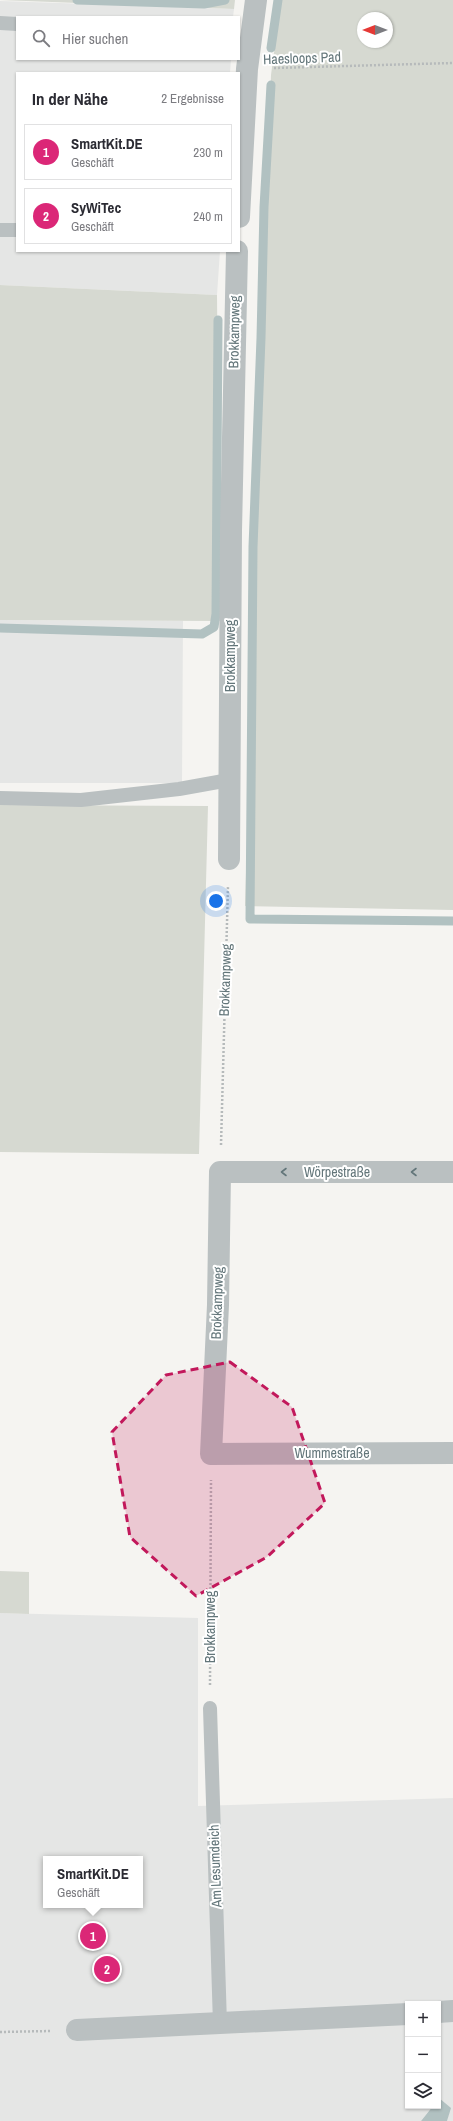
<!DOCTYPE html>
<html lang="de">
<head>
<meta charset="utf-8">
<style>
  :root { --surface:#fff; --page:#f7f7f7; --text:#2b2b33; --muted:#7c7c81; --line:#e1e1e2; --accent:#db2777 }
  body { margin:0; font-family:"Archivo Narrow",sans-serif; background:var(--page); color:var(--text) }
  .controls { position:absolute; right:12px; bottom:12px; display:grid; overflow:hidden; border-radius:0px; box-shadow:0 1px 3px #0004 }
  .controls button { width:36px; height:36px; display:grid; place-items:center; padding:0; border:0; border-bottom:1px solid var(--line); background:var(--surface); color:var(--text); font:20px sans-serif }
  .compass { position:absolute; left:357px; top:12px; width:36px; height:36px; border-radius:50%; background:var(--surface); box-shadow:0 1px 3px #0004; rotate:270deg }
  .you { position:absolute; left:216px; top:901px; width:14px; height:14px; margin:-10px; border:3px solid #fff; border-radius:50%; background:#1a73e8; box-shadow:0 0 0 6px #1a73e833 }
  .badge { display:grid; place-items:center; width:26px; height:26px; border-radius:50%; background:var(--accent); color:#fff; font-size:13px; font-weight:700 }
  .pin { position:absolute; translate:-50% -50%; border:2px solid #fff; box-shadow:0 1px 4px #0006 }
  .popup { position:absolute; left:43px; top:1856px; width:100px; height:52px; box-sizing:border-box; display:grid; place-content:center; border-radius:0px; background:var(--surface); filter:drop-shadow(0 1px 3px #0005); font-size:13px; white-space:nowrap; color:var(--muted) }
  .popup b { font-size:15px; color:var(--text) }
  .popup::after { content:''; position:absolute; left:50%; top:100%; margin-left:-8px; border:8px solid transparent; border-top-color:var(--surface) }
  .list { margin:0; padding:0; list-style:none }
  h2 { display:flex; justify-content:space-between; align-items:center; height:52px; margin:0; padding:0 16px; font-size:17px }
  h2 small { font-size:13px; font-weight:400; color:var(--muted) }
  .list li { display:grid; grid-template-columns:26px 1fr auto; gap:12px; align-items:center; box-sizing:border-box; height:56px; margin:0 8px 8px; padding:0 8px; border:1px solid var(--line); border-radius:0px }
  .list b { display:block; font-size:15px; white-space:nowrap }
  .list p { margin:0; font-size:13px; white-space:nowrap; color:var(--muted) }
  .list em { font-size:13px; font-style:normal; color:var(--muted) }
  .icon { flex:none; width:22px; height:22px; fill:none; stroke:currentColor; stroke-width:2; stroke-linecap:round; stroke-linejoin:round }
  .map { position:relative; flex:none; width:453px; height:2121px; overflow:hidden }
  .search { position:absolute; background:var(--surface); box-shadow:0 1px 3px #0004; left:16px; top:16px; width:224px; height:44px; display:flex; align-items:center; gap:10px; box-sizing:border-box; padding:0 14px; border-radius:0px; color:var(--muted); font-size:15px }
  .panel { position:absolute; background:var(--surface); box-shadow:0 1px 3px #0004; left:16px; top:72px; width:224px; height:180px; border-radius:0px }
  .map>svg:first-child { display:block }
  .built { fill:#e5e6e5; fill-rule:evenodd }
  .green { fill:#d6d9d1; fill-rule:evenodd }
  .water { fill:#b1c1c1 }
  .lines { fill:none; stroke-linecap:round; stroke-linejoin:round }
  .stream { stroke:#b1c1c1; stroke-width:9 }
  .path { stroke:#b6babb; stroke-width:2.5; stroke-dasharray:2 2; stroke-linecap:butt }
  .lane { stroke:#bac0c1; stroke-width:14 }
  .street { stroke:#bac0c1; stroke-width:22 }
  .oneway { stroke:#63767a }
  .marked { fill:#c2185b; fill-opacity:0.2; stroke:#c2185b; stroke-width:3; stroke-dasharray:8 5; stroke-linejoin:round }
  .labels { text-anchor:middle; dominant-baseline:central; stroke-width:4; stroke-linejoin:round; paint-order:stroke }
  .street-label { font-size:14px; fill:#63767a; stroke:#fff }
</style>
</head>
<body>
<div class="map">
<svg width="453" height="2121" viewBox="0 0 453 2121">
  <rect width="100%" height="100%" fill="#f5f4f1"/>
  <path class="built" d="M0,1l234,8 -1,8h-216v42h214l-1,14h-213v178h203l-3,44 -217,-10z
    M0,620l183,1 -1,162h-182z
    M0,1613l198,5v188l255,-8v323h-6l3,-13 -12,-9v-95h-30v102h25l-12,15h-421zM46,1859h94v46h-94z"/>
  <path class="green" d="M0,0h235l-1,9z
    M281,0h172v910l-208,-4 26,-831zM363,18h24v24h-24z
    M0,285l217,10 3,326 -220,-1z
    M0,805l208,1 -9,348 -199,-2z
    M0,1571l29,1v42l-29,-1z"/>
  <path class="water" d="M439,2098l12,10 -4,13h-26l12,-15h5z"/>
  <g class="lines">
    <path class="stream" d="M77,0l127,4 21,-4
      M271,48l7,-48
      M271,85l-7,122 -3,131 -8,209 -3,372 203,2
      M0,628l202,6 12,-7 2,-13 2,-294"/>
    <path class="path" d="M274,68l179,-5
      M221,1145l7,-259
      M210,1685l1,-205
      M0,2032l51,-1"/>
    <path class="lane" d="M0,23l17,1
      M0,230h17
      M0,798l81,2 98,-11 50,-9
      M210,1708l10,316"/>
    <path class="street" d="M239,217l8,-148 9,-69
      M229,859l2,-328 6,-280
      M453,1172h-233l-2,133 -7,149 242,-1
      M438,2012l15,-1
      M77,2030l331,-16"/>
  </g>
  <defs><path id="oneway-chevron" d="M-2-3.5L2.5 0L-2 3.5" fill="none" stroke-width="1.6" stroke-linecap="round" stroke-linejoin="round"/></defs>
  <g class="oneway">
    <use href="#oneway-chevron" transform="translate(284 1172) rotate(-180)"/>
    <use href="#oneway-chevron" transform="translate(414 1172) rotate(-180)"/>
  </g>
  <path class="marked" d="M230,1362l62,45 33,96 -58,54 -71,39 -66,-59 -18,-105 54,-57z"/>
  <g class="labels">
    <g class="street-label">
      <text transform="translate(302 58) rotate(-2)">Haesloops Pad</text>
      <text transform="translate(234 332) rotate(-89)">Brokkampweg</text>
      <text transform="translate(230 656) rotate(-90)">Brokkampweg</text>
      <text transform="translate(225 980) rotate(-88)">Brokkampweg</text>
      <text x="337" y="1172">Wörpestraße</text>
      <text transform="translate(217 1303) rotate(-88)">Brokkampweg</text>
      <text x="332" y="1453">Wummestraße</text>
      <text transform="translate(210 1627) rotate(-90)">Brokkampweg</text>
      <text transform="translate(215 1866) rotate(-92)">Am Lesumdeich</text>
    </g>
  </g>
</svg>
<div class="controls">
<button>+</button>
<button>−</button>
<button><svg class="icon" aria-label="layers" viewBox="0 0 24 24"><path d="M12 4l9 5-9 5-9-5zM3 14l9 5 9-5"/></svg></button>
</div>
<svg class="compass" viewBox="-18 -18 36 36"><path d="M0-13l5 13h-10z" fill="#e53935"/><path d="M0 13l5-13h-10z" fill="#7c7c81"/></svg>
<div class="you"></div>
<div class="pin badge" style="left:93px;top:1936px">1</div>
<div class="popup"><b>SmartKit.DE</b>Geschäft</div>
<div class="pin badge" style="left:107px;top:1969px">2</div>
<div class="search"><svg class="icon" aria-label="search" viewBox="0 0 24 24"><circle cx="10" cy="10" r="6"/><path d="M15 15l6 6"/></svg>Hier suchen</div>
<section class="panel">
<h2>In der Nähe<small>2 Ergebnisse</small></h2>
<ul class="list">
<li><span class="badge">1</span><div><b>SmartKit.DE</b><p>Geschäft</p></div><em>230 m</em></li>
<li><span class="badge">2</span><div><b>SyWiTec</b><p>Geschäft</p></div><em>240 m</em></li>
</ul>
</section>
</div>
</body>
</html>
